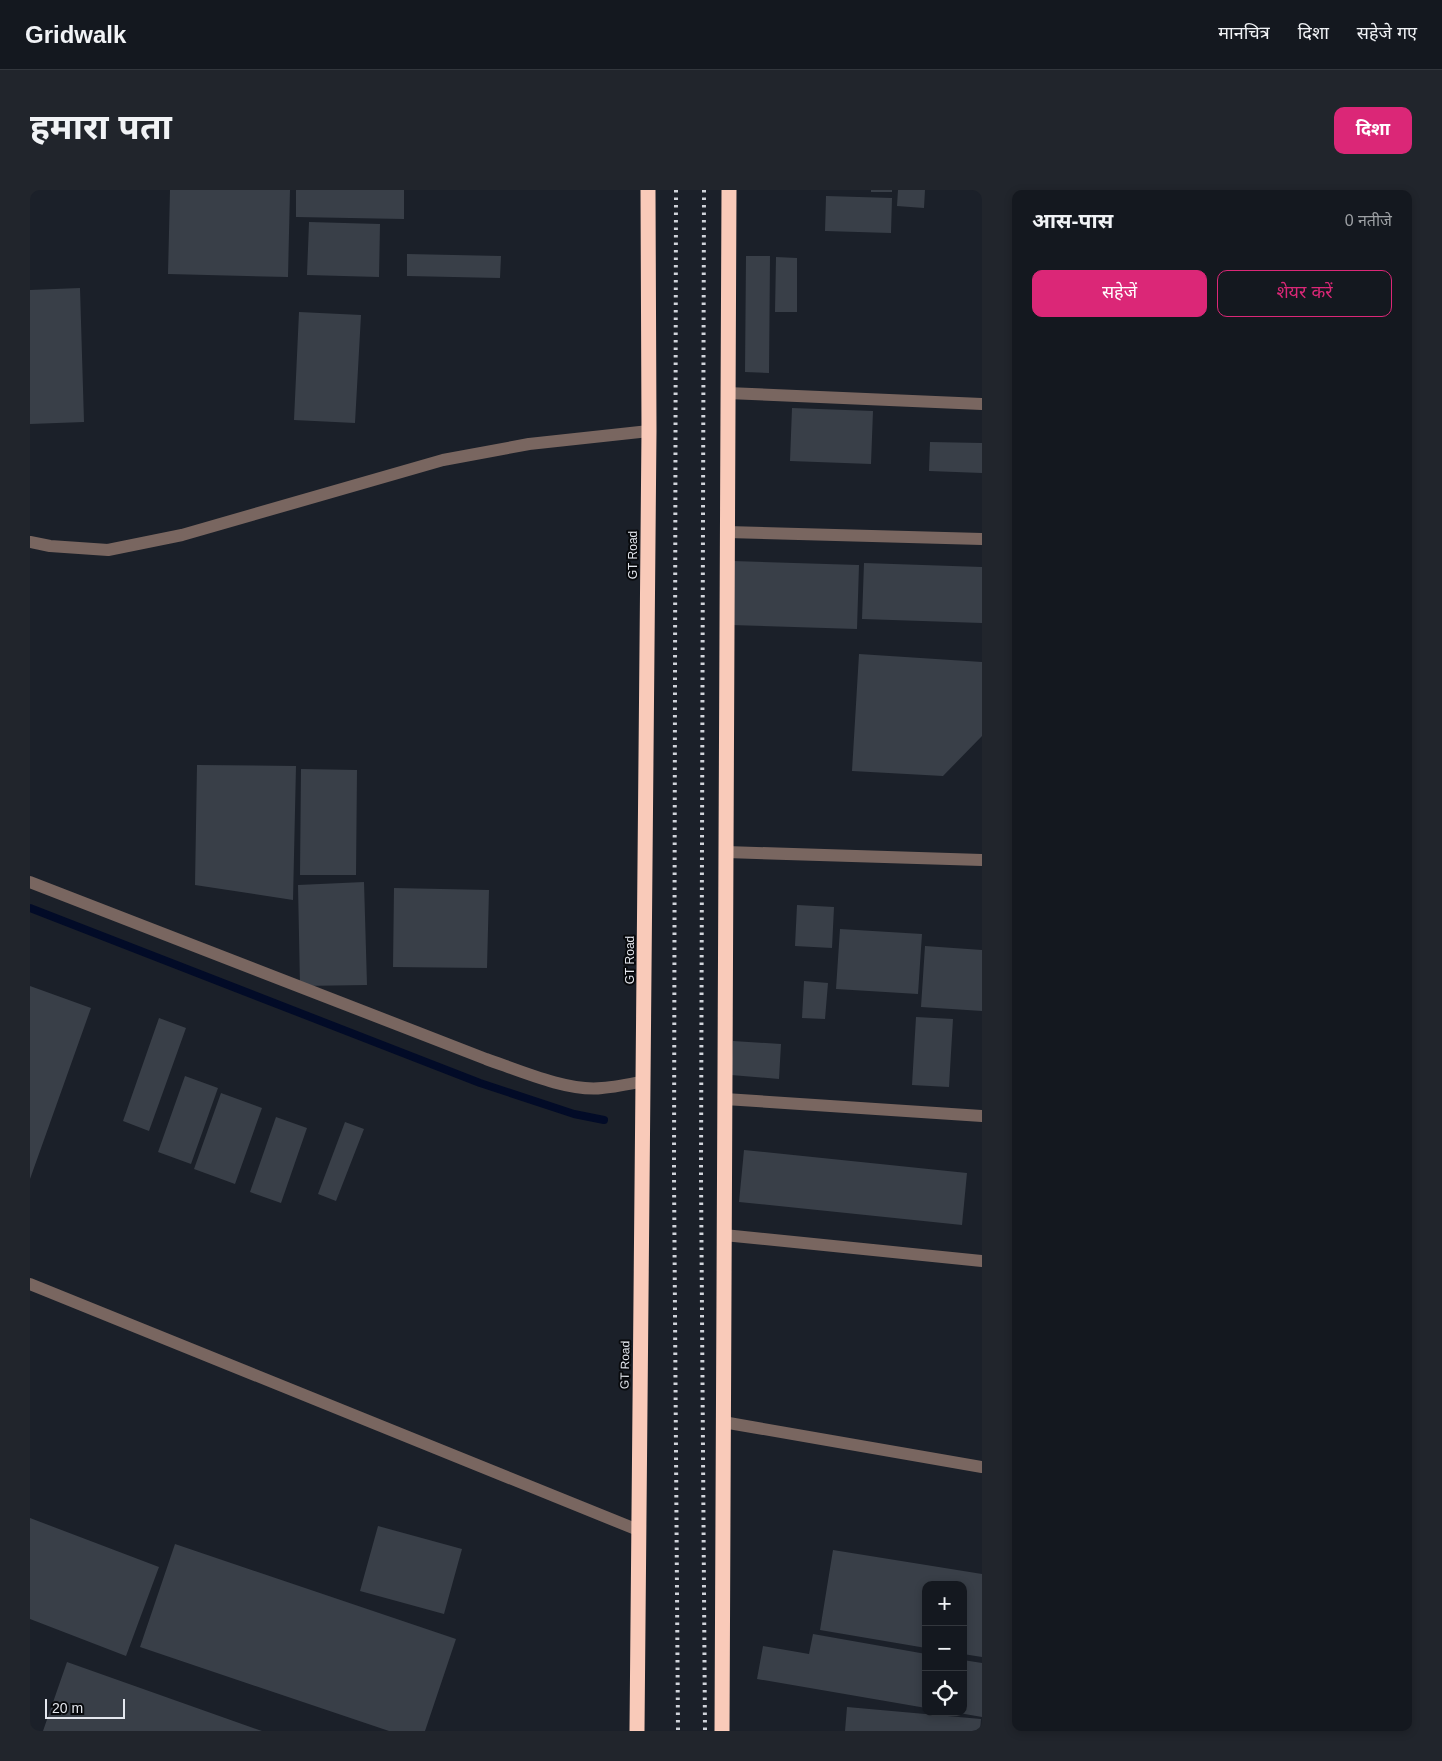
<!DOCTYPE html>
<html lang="hi">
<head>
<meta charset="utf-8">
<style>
  :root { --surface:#14181f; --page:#21252c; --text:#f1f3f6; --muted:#9da0a4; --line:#33373d; --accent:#db2777 }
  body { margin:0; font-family:Helvetica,"Noto Sans Devanagari",sans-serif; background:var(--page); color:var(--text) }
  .controls { position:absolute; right:15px; bottom:15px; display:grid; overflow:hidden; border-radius:10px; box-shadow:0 2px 8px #0003 }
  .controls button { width:45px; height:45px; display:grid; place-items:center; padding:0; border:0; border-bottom:1px solid var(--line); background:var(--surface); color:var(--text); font:25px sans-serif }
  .scale { position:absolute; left:15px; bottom:12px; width:80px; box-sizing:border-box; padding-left:5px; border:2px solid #e4e7ee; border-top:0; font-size:14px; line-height:18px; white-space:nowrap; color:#e4e7ee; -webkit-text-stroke:4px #080a0d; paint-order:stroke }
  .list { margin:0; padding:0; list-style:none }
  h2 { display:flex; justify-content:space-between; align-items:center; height:65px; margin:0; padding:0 20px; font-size:21px }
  h2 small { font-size:16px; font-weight:400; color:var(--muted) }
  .actions { display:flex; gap:10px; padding:15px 20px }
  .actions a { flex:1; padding:11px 0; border:1px solid var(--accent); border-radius:10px; text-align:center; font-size:18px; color:var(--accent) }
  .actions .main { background:var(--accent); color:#fff }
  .icon { flex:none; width:28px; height:28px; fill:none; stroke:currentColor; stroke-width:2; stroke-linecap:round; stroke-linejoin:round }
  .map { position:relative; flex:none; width:952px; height:1541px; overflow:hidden; border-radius:10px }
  header { display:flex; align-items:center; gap:30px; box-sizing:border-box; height:70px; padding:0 25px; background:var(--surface); border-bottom:1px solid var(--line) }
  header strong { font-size:24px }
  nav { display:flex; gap:28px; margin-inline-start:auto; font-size:18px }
  .intro { display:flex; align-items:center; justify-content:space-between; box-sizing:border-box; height:120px; padding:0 30px }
  h1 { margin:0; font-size:35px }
  .button { padding:12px 22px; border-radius:10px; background:var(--accent); color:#fff; font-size:18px; font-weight:700 }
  main { display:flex; gap:30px; padding:0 30px }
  aside { flex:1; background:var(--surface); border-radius:10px; box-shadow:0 2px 8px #0003 }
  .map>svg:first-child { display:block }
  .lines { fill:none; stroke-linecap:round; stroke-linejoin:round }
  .stream { stroke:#020b27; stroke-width:8 }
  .building { fill:#393f48 }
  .minor { stroke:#796660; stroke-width:12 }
  .highway { stroke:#f9cab9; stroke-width:15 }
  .rail { stroke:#d0d3da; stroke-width:4; stroke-dasharray:2.5 5; stroke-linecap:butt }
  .labels { text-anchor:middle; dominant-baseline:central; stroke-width:4; stroke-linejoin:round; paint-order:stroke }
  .street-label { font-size:12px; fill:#e4e7ee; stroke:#080a0d }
</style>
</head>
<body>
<header>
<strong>Gridwalk</strong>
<nav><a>मानचित्र</a><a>दिशा</a><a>सहेजे गए</a></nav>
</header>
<div class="intro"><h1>हमारा पता</h1><a class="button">दिशा</a></div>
<main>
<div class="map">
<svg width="952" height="1541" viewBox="0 0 952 1541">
  <rect width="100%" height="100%" fill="#1b2029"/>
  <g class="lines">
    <path class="stream" d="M0,718l450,175 94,31 30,6"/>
  </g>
  <path class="building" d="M140,0h120l-2,87 -120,-3z
    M266,0h108v29l-108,-2z
    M841,0h21v2h-21z
    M868,0h27l-1,18 -27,-2z
    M796,6l66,2 -1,35 -66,-2z
    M279,32l71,2 -1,53 -72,-2z
    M377,64l94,2 -1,22 -93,-2z
    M716,66h24l-1,117 -24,-1z
    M746,67l21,1v54h-22z
    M50,98l4,134 -54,2v-134z
    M269,122l62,3 -6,108 -61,-3z
    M762,218l81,3 -2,53 -81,-3z
    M900,252l52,1v30l-53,-2z
    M703,371l126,4 -2,64 -126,-4z
    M834,373l118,4v56l-120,-4z
    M829,464l123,8v74l-39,40 -91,-5z
    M167,575l99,1 -3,134 -98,-15z
    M271,579l56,1 -1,105h-56z
    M334,692l3,103 -67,1 -2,-101z
    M364,698l95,2 -2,78 -94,-1z
    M767,715l37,2 -2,41 -37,-2z
    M810,739l82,5 -4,60 -82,-5z
    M895,756l57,4v61l-61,-4z
    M774,791l24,2 -3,36 -23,-1z
    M0,796l61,22 -61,171z
    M886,827l37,2 -4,68 -37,-2z
    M129,828l27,10 -37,103 -26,-10z
    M703,851l48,3 -2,35 -48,-4z
    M155,886l33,12 -27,76 -33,-12z
    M191,903l41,15 -27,76 -41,-15z
    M246,927l31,11 -26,75 -31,-11z
    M315,932l19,7 -28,72 -18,-7z
    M714,960l223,23 -5,52 -223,-23z
    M0,1328l129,49 -33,89 -96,-37z
    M348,1336l84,23 -18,65 -84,-23z
    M145,1354l281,95 -31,92h-36l-249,-84z
    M803,1360l149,24v83l-19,-3v-69h-37v63l-106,-18z
    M783,1444l113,20v54l-169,-29 6,-33 46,8z
    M933,1470l19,3v54l-23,-4 4,-1z
    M37,1472l195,69h-219z
    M817,1517l134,12 -1,12h-135z"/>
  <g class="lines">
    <path class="minor" d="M697,203l255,11
      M697,342l255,7
      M0,352l20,4 58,4 74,-15 261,-75 86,-16 120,-13
      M696,662l256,8
      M0,692l456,177c32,11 82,33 116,29 14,-1 28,-4 42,-7
      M695,909l257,17
      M694,1045l258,26
      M0,1094l608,246
      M693,1232l259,45"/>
    <path class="highway" d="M607,1541l12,-1300 -1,-241
      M692,1541l7,-1541"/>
    <path class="rail" d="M646,0l-2,984 4,557
      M674,0l-3,984 4,557"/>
  </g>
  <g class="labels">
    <g class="street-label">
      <text transform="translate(603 365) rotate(-90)">GT Road</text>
      <text transform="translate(600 770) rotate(-90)">GT Road</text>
      <text transform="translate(595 1175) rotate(-89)">GT Road</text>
    </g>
  </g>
</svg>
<div class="controls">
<button>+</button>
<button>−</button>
<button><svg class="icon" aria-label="locate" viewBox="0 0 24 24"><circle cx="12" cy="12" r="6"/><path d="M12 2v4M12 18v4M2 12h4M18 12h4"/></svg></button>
</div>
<div class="scale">20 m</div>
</div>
<aside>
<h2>आस-पास<small>0 नतीजे</small></h2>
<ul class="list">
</ul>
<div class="actions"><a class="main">सहेजें</a><a>शेयर करें</a></div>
</aside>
</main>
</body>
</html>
